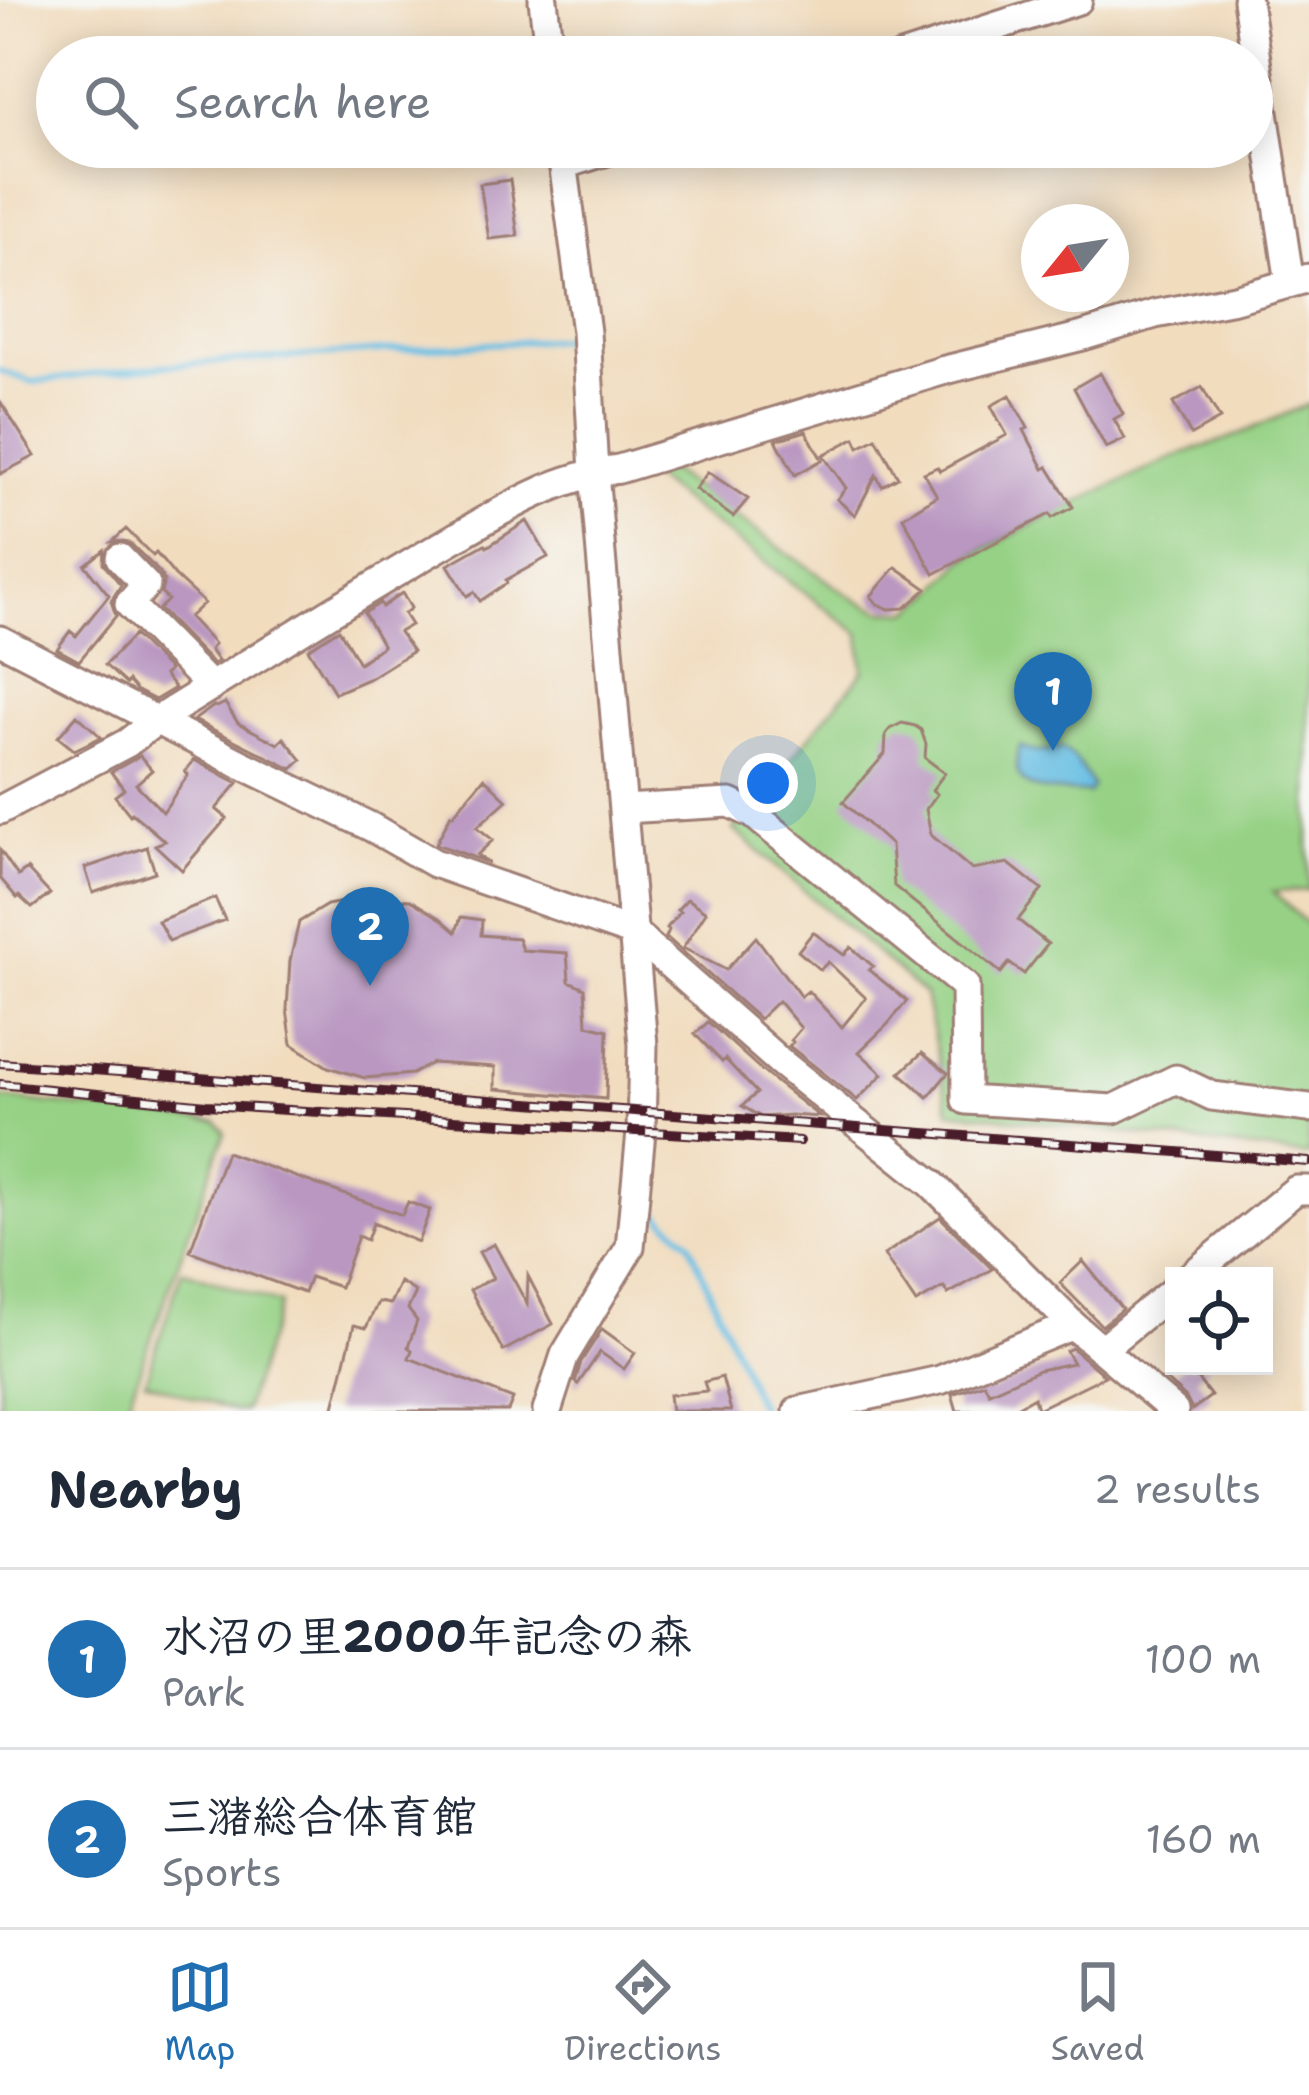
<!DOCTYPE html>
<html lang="en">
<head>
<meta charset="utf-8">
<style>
  :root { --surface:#fff; --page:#f2f2f3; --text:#1f2937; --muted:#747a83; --line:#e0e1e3; --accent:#1f6fb2 }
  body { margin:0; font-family:"Shantell Sans","Klee One",sans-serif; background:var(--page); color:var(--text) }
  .controls { position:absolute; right:36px; bottom:36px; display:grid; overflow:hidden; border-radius:0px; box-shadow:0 6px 30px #0003 }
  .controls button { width:108px; height:108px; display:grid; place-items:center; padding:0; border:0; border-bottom:3px solid var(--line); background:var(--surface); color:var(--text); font:60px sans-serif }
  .compass { position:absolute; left:1021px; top:204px; width:108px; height:108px; border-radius:50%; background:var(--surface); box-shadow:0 6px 30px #0003; rotate:240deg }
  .you { position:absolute; left:768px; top:783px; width:42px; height:42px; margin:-30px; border:9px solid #fff; border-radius:50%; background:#1a73e8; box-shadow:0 0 0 18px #1a73e833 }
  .badge { display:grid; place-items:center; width:78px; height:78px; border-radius:50%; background:var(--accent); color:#fff; font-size:39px; font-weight:700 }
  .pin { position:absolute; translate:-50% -99px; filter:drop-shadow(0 3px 6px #0008) }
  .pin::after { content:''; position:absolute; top:63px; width:42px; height:36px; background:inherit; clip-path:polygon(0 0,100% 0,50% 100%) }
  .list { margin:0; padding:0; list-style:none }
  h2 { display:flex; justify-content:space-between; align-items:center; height:156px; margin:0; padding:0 48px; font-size:51px }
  h2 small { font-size:39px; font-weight:400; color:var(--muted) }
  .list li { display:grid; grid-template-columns:78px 1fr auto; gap:36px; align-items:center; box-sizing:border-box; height:180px; padding:0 48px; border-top:3px solid var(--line) }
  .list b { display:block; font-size:45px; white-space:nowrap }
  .list p { margin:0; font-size:39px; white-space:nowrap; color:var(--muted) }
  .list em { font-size:39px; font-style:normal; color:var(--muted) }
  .icon { flex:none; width:66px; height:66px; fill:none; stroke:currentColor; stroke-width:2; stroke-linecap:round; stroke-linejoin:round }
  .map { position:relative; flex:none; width:1309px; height:1411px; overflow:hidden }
  .search { position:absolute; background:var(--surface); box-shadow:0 6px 30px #0003; left:36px; right:36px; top:36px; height:132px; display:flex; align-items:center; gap:30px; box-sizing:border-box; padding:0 42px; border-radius:66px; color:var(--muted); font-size:45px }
  .sheet { height:516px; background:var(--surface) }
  nav { display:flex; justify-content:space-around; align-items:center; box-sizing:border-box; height:168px; border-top:3px solid var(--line); background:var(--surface); font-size:33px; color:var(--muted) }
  nav a { display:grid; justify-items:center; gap:6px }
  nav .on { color:var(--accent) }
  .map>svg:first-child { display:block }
  .green { fill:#96d185; stroke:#707858; stroke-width:3 }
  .water { fill:#65bee3; stroke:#586e87; stroke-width:3 }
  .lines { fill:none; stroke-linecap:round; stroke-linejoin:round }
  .stream { stroke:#65bee3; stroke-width:6 }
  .building { fill:#b997c1 }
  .minor-casing { stroke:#9e7e74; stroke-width:33 }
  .minor { stroke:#fff; stroke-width:27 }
  .rail-casing { stroke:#4a1f2b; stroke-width:10 }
  .rail { stroke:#f6f6f2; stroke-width:6; stroke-dasharray:18; stroke-linecap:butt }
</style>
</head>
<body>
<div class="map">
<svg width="1309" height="1411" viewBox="0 0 1309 1411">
  <rect width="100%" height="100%" fill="#f6f6f2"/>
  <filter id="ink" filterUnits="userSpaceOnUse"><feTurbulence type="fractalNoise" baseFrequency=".00833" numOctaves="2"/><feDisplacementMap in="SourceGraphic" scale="24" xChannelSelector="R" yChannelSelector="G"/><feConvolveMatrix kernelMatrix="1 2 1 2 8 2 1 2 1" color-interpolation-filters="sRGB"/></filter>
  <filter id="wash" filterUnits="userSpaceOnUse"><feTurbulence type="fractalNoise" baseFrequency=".004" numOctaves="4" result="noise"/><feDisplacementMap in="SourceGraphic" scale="48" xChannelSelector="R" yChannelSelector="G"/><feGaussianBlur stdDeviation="2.7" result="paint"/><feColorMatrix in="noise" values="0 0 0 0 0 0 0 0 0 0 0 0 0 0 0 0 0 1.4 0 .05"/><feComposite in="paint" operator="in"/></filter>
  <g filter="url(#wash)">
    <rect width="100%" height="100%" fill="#f1dcbe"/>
    <path class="green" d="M1309,404v486l-36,2 36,34v230l-360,-45 -24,-116 -192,-166 130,-157 -3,-38 -217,-163 21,-4 190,132 28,12 27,1 25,-20 30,-32 111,-57 111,-51 42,-13z
      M0,1098l217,24 8,10 -100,279h-125z
      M182,1270l98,34 -36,107h-11l-88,-30z"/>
    <path class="water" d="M1020,746c14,8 23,7 38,1 17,6 25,24 34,39l-3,7c-34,-4 -86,6 -69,-47z"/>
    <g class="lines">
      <path class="stream" d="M0,371l33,11 126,-16 419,-28
        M658,1213l31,29 72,169"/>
    </g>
    <g id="blocks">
      <path class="building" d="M510,180l8,56 -29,3 -9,-55z
        M1100,373l23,41 -9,5 11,20 -19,9 -32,-60z
        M1202,387l18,32 -29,16 -18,-32z
        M1010,395l18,33 -4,2 20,39 4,-2 25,40 -21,11 -2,-4 -116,60 -31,-57 34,-21 -13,-23 13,-6 3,4 67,-36 -16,-29z
        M0,401l35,55 -35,18z
        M806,431l16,29 -27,15 -19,-35z
        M855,438l4,9 17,-9 22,39 -16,9 -6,-11 -21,40 -18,-16 9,-11 -23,-33z
        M708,472l40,27 -15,18 -38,-28z
        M527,521l21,36 -42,23 1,3 -27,18 -6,-9 -7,4 -19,-31 37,-21 2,3z
        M126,529l27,27 3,-3 19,23 29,27 -15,14 25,27 -4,6 8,11 -5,3 -54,-55 9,-9 -7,-7 3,-12 -4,-8 -28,-28 -8,-4 -12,1z
        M104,550l-1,13 18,22 -10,16 5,15 -37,45 -22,-12 13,-18 6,5 33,-41 -24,-30z
        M896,567l31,22 -22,19 -16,1 -12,-5 -6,-8z
        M402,593l9,15 -7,6 7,11 -12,7 14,19 -45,28 -33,14 -27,-44 31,-20 20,34 24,-17 -19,-33 16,-10 2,4z
        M134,635l35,35 -5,5 11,13 -20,12 -19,-10 -8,-9 -2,3 -21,-19z
        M225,703l13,20 40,21 6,-6 18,22 -10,9 -98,-49 20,-14 3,1z
        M77,715l24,22 -27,13 -16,-13z
        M902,723l13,3 6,4 5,14 -1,14 20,15 -13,17 5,4 -11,15 5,26 41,35 36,-7 34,27 -24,30 30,24 -24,30 -15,-11 -8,10 -107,-87 -3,-41 -48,-43 42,-48 1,-20 4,-5z
        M140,756l12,14 -16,14 27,28 25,-37 -3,-3 9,-12 44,23 -22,26 11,9 -45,52 -27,-25 10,-4 -33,-28 -2,2 -15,-19 9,-7 -13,-17z
        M484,778l23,22 -30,27 16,13 -16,15 12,8 -53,-19 15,-30 2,1z
        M147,847l8,25 -62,21 -8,-25z
        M0,850l18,26 9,-7 23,25 -18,14 -13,-12 -2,2 -17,-20z
        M215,898l10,22 -56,21 -11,-20z
        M364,898l46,2 30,18 16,14 5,-15 21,3 -1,15 37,3 4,12 45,3 2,28 16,7 2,37 21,5 -2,69 -111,-10v-22l-63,-4 -20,11 -47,4 -37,-11 -36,-23 -5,-35 3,-48 9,-39 28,-17z
        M687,899l19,13 -23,36 43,22 30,-33 45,60 7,-6 34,36 24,-29 -38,-36 -8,8 -22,-19 15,-19 31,23 7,-8 22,19 -4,4 38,31 -19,23 -29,28 24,22 -26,26 -68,-54 4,-4 -2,-2 10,-12 -23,-27 -19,18 -93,-82 3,-7 -2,-2 13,-16 -3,-2z
        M708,1022l59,53 53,42 -30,-2 -29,2 -19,-11 15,-13 -32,-34 -3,3 -27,-28z
        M922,1053l26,20 -20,24 -28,-24z
        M226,1152l176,63 6,-13 22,8 -12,32 -45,-19 -6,17 -9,-4 -18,51 -30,-10 -6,16 -114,-42z
        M940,1217l52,52 -44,25 -4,-7 -28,16 -32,-48z
        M494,1244l33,60 1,-28 25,48 -50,27 -33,-61 23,-12 -14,-26z
        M1083,1261l39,48 -20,17 -42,-43z
        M400,1282l16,10 -8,17 9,12 -9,26 4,3 -3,8 104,41 -5,12h-175l21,-86 12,3 12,-26 12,2z
        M602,1329l33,24 -11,16 -24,-17 -22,32 -3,-2 6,-20z
        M1072,1348l33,28 -68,33 -3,-12 -25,14h-52l-5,-17 32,-11 5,9 50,-22 34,-7 -7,-12z
        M1184,1366h26l-14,11 15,19 -19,14 -6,-12 -20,-18z
        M722,1377l9,34h-60l-2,-16 38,-4 -3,-9z"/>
    </g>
  </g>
  <g filter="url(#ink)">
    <use href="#blocks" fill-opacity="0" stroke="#9e7e74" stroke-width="3"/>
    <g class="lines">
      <defs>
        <path id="minor" d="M543,0l7,57
          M1247,0l43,283
          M901,57l177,-57
          M563,165l57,-18
          M120,558l26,27 -17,19 82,83
          M0,640l241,124 130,63 63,36 200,70 145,128 153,123 141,141 101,86
          M623,809l107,-6 23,11 212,172 1,114 148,9 62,-30 36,17 97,12
          M0,810l127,-67 30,-23c92,-57 183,-115 277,-170 59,-34 116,-73 185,-81l326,-99 138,-34 72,-22 80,-15 74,-21
          M1191,1276l105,-86h13
          M1103,1348l71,-58
          M547,1411l18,-56 65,-108 11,-115 2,-87 -49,-573 -8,-140 -25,-185
          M798,1411l142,-31 133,-55"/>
      </defs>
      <use href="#minor" class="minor-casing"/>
      <use href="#minor" class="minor"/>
      <defs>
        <path id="rail" d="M0,1063l1309,99
          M0,1084l206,21 594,36"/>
      </defs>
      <use href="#rail" class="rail-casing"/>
      <use href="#rail" class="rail"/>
    </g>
  </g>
</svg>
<div class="controls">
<button><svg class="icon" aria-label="locate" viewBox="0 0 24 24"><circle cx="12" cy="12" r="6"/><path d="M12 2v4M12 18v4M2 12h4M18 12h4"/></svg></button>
</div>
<svg class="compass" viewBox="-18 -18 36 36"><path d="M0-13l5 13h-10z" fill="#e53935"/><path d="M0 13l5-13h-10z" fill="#747a83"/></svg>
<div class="you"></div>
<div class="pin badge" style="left:1053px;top:751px">1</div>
<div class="pin badge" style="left:370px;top:986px">2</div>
<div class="search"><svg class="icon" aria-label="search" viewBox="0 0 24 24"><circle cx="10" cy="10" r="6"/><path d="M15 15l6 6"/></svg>Search here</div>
</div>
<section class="sheet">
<h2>Nearby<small>2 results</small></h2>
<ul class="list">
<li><span class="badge">1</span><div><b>水沼の里2000年記念の森</b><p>Park</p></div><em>100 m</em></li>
<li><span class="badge">2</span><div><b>三潴総合体育館</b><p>Sports</p></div><em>160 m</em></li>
</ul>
</section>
<nav>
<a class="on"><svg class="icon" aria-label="map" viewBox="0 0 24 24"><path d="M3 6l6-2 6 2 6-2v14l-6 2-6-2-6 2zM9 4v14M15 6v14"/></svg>Map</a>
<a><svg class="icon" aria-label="directions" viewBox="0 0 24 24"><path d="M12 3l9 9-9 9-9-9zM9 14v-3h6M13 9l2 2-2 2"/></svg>Directions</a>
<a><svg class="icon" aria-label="saved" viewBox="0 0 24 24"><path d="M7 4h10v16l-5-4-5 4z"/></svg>Saved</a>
</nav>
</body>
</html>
